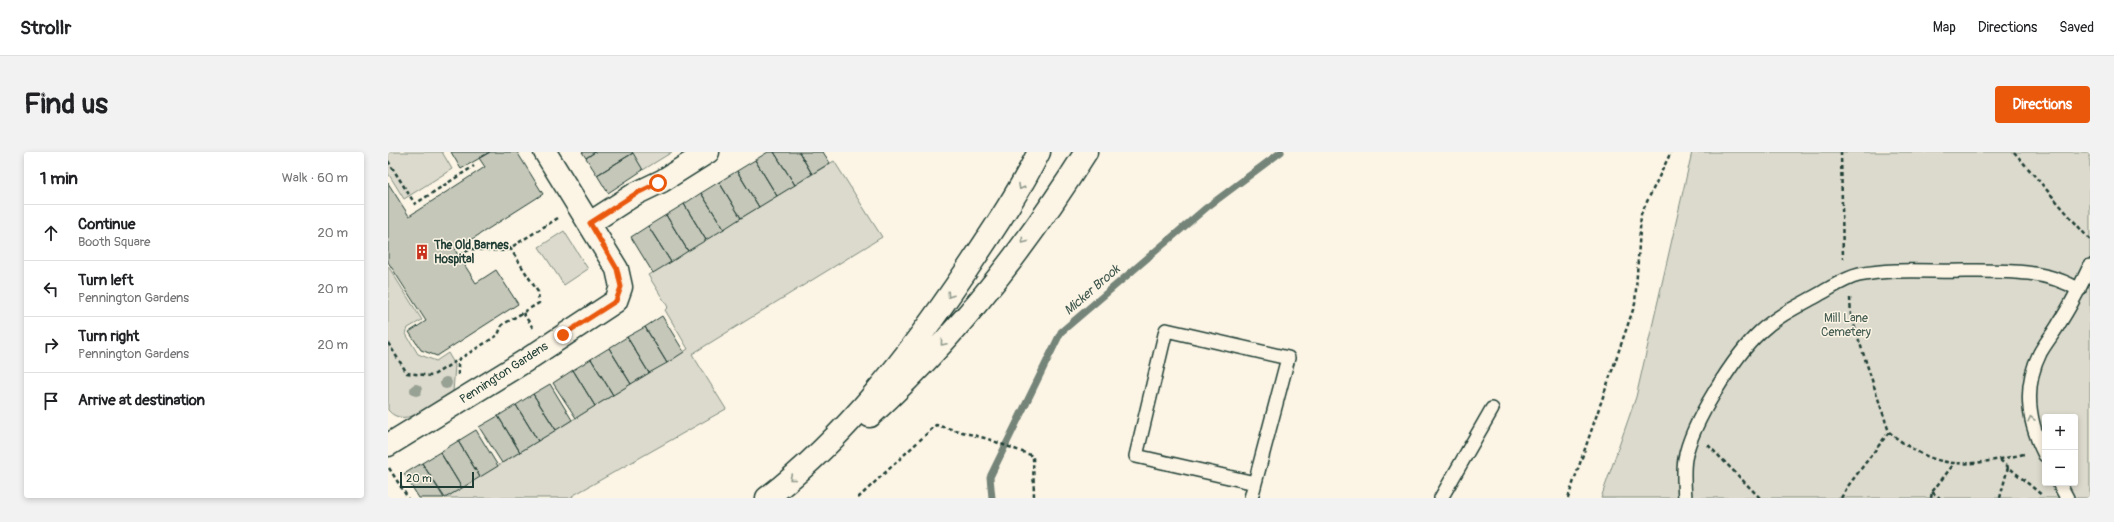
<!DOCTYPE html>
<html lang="en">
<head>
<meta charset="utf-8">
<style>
  :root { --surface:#fff; --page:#f2f2f2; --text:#202124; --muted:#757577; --line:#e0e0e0; --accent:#ea580c }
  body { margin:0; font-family:Pangolin,sans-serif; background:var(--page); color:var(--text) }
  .controls { position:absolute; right:12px; bottom:12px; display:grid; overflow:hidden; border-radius:4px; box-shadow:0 2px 6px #0003 }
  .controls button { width:36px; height:36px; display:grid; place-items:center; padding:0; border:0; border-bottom:1px solid var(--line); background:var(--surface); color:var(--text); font:20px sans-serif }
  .scale { position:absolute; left:12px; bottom:10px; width:74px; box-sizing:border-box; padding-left:4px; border:2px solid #1f3d34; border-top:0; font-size:11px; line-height:14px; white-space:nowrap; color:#1f3d34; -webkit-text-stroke:3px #fcf5e5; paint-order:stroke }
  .stop { position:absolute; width:12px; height:12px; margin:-9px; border:3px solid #ea580c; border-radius:50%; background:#fff }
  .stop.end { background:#ea580c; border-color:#fff; box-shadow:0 1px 4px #0008 }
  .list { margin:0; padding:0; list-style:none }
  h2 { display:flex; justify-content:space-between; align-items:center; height:52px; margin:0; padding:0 16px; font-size:17px }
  h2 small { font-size:13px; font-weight:400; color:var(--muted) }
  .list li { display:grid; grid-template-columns:26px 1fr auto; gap:12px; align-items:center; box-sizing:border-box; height:56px; padding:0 16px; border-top:1px solid var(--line) }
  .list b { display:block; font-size:15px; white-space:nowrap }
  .list p { margin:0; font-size:13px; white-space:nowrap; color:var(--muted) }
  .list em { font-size:13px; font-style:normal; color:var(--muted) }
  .icon { flex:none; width:22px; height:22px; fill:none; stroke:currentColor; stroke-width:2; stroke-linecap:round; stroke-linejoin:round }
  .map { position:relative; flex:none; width:1702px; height:346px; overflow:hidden; border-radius:4px }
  header { display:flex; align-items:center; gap:24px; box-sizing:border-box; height:56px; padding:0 20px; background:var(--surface); border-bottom:1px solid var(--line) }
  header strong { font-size:19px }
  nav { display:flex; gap:22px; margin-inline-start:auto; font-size:14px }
  .intro { display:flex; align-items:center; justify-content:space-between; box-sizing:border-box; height:96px; padding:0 24px }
  h1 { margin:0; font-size:28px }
  .button { padding:10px 18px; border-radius:4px; background:var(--accent); color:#fff; font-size:14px; font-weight:700 }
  main { display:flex; gap:24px; padding:0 24px }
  aside { flex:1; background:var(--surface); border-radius:4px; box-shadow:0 2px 6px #0003 }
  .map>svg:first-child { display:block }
  .green { fill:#dcdacc; stroke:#7e8c80; fill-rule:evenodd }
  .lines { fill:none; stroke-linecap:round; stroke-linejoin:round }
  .stream { stroke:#758479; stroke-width:7 }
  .building { fill:#c5c7b9; stroke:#1f3d34 }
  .service-casing { stroke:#1f3d34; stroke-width:16 }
  .minor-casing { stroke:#1f3d34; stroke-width:25 }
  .motorway-casing { stroke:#1f3d34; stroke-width:25 }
  .path { stroke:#1f3d34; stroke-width:2.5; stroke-dasharray:4 3; stroke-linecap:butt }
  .service { stroke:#fcf5e5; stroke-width:13 }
  .minor { stroke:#fcf5e5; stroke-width:22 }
  .motorway { stroke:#fcf5e5; stroke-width:22 }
  .tree { fill:#97a194 }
  .oneway { stroke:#8e998c }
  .route { stroke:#ea580c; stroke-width:5 }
  .labels { text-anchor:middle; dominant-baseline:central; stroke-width:3; stroke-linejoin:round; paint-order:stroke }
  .poi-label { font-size:12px; font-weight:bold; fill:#1f3d34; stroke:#fcf5e5; text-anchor:start }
  .park-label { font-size:12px; fill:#455c52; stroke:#fcf5e5 }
  .street-label { font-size:12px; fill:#1f3d34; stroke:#fcf5e5 }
  .water-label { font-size:13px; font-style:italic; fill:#435a51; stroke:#fcf5e5 }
</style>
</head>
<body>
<header>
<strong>Strollr</strong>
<nav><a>Map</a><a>Directions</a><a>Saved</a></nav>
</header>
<div class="intro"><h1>Find us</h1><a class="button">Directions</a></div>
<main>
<aside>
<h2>1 min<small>Walk · 60 m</small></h2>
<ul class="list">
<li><svg class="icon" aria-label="ahead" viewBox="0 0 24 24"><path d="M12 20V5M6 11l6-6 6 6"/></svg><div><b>Continue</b><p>Booth Square</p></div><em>20 m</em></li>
<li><svg class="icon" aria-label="left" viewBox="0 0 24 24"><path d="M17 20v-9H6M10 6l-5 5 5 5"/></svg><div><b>Turn left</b><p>Pennington Gardens</p></div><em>20 m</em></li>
<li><svg class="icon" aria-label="right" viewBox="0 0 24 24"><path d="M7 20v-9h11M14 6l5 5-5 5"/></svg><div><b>Turn right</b><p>Pennington Gardens</p></div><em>20 m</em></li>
<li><svg class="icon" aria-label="arrive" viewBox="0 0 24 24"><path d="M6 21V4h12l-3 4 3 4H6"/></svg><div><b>Arrive at destination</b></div></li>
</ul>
</aside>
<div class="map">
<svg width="1702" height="346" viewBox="0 0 1702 346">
  <rect width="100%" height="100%" fill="#fcf5e5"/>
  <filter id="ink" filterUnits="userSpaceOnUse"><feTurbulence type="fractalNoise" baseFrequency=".025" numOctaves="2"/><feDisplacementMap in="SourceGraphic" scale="8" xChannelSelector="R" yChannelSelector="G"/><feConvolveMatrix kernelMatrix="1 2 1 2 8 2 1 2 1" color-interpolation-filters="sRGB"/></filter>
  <g filter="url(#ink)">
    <path class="green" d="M0,0h54l10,17 -48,30 -16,-26z
      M244,0h40l-29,18z
      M1304,0h398v346h-489l35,-101zM1657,265h30v66h-30z
      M446,9l48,76 -190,117 34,55 -154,87 1,2h-128l243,-149 -23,-39 3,-3 -20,-32z
      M176,79l24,38 -24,16 -25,-38z
      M0,114l34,54 -14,8 -2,6 12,20 18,7 12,-8 7,12 -2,27c-16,10 -48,39 -65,18z"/>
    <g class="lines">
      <path class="stream" d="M604,346l-2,-21 71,-145 145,-124 75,-56"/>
    </g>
    <path class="building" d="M63,0h39l-29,17z
      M102,0h27l26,42 -88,56 21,33 20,-13 22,34 -81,52 -16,-6 -12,-18 17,-11 -38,-59v-79l21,33 76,-49 -6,-9z
      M194,0h13l-9,6z
      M207,0h37l1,1 -36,22 -11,-17z
      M380,0h6l21,33 -18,11 -22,-36z
      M386,0h25l13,22 -17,11z
      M411,0h24l7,11 -18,11z
      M245,1l10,17 -35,23 -11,-18z
      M367,8l22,36 -18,11 -22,-36z
      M349,19l22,36 -18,11 -22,-36z
      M331,30l22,36 -17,11 -23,-36z
      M313,41l23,36 -18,11 -22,-36z
      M296,52l22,36 -18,11 -22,-36z
      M278,63l22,36 -17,11 -23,-36z
      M260,74l23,36 -18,11 -22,-36z
      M274,164l22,36 -17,11 -22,-36z
      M257,175l22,36 -18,10 -22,-36z
      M239,185l22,36 -18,11 -22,-36z
      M221,196l22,36 -18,11 -22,-36z
      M203,207l22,36 -18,11 -22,-36z
      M185,218l22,36 -19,12 -23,-35z
      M162,232l22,36 -16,10 -23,-36z
      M145,242l23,36 -18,11 -22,-36z
      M128,253l22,36 -18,11 -22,-36z
      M110,264l22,36 -18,11 -23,-36z
      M88,278l22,36 -18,11 -22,-36z
      M70,289l22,36 -18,11 -22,-36z
      M52,300l22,36 -17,10 -23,-35z
      M34,311l22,35h-25l-15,-24z"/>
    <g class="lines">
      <defs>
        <path id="service" d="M1657,303c-17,-33 -22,-68 -5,-102 6,-11 14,-20 20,-31 12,-18 21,-37 30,-56
          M1671,331l8,15
          M863,346l37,-140 -122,-28 -30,126 119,27
          M1053,346l51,-89
          M1297,346c-1,-13 -2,-27 0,-39 6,-35 49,-103 75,-127 17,-16 38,-26 58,-37 13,-7 27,-17 41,-20 34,-7 72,-3 106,-4 37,0 82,-2 114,19"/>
        <path id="minor" d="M202,71l45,-29 27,-13 46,-29
          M0,293l137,-84 91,-60 5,-14 -4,-18 -72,-117"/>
        <path id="motorway" d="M482,264c83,-76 156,-168 216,-264
          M379,346c80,-62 143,-144 199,-227 26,-39 52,-77 73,-119"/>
      </defs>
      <use href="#service" class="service-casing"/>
      <use href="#minor" class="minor-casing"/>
      <use href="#motorway" class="motorway-casing"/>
      <path class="path" d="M1453,0l2,107
        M1626,0l76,88
        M0,9l27,43 59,-38
        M71,103l12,-6 35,2 4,-3
        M1462,146l1,18 38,116c48,40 77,35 135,22
        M135,161l10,15
        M0,191l19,30 25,3 66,-41 4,-10 37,-22 -1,-11 -28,-44 48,-30
        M70,223v-15
        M1320,293l52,53
        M1612,308l43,36
        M1,316l19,30
        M1544,340l8,6
        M470,346l78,-73 52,14 45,17 1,42
        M1180,346l67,-194 6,-90 30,-62
        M1453,346l7,-12 41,-54
        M1543,346l1,-6 21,-27
        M1612,346l8,-31"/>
      <use href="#service" class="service"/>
      <use href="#minor" class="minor"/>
      <use href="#motorway" class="motorway"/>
    </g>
    <g class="tree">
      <circle cx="58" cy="231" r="6"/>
      <circle cx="28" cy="238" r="6"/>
    </g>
    <defs><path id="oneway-chevron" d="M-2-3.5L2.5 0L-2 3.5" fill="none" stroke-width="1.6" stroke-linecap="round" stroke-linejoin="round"/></defs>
    <g class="oneway">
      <use href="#oneway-chevron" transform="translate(633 35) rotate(120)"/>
      <use href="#oneway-chevron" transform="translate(636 89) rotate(126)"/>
      <use href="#oneway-chevron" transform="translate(562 143) rotate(124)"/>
      <use href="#oneway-chevron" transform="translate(555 191) rotate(130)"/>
      <use href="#oneway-chevron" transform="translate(1643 267) rotate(-103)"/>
      <use href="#oneway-chevron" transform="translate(404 326) rotate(141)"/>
    </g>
  </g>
  <g class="lines" filter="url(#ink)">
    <path class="route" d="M175,183l53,-34 5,-14 -4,-18 -27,-46 45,-29 23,-11"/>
  </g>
  <defs>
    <symbol id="building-bare" viewBox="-9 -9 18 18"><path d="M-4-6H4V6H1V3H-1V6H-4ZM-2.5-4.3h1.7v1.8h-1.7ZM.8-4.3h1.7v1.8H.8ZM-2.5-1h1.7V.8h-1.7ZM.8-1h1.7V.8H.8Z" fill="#c8321e" stroke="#fcf5e5" stroke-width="2.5" paint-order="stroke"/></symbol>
  </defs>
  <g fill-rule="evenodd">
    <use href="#building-bare" x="23" y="89" width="22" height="22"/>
  </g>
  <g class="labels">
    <g class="poi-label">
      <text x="46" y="93">The Old Barnes<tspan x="46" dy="14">Hospital</tspan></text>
    </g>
    <g class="park-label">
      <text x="1458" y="166">Mill Lane<tspan x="1458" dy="14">Cemetery</tspan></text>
    </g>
    <g class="street-label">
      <text transform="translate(116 221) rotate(-33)">Pennington Gardens</text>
    </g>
    <g class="water-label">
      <text transform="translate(704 138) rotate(-41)">Micker Brook</text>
    </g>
  </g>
</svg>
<div class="controls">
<button>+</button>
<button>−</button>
</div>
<div class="scale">20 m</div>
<div class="stop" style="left:270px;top:31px"></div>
<div class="stop end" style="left:175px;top:183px"></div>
</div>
</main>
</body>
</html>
